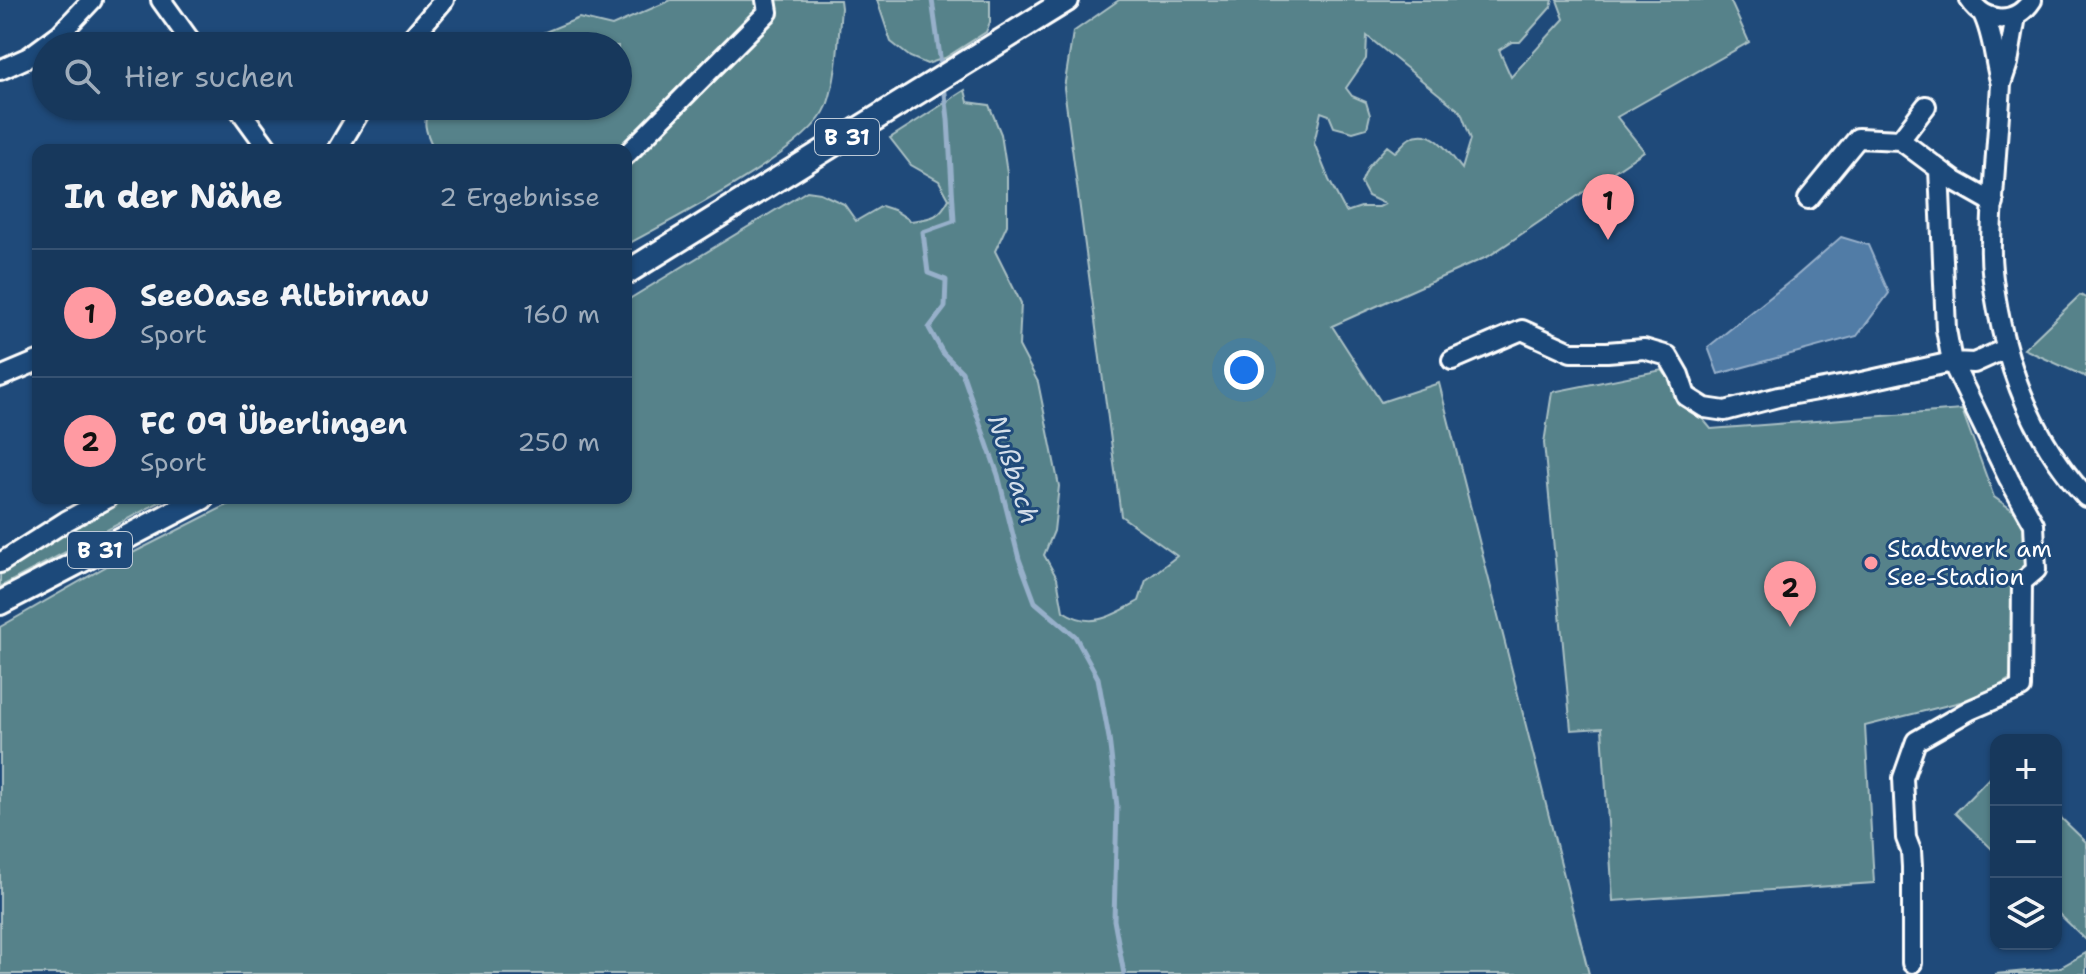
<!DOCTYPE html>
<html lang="de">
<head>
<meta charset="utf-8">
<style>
  :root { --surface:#17385c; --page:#203f62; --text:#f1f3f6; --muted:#9eacbb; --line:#365272; --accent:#ff9aa2 }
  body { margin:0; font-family:"Shantell Sans",sans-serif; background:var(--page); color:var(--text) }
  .controls { position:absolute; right:24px; bottom:24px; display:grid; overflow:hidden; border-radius:16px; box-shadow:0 2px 6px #0004 }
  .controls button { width:72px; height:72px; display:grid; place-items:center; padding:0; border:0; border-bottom:2px solid var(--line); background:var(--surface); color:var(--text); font:40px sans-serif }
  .you { position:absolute; left:1244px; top:370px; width:28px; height:28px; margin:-20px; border:6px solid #fff; border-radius:50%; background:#1a73e8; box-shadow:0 0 0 12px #1a73e833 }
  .badge { display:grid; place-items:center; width:52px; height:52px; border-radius:50%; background:var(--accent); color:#111; font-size:26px; font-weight:700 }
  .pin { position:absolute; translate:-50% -66px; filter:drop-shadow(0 2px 4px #0008) }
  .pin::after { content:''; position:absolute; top:42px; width:28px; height:24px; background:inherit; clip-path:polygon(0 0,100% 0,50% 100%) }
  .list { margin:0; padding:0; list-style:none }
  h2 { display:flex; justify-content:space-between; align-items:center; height:104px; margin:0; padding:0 32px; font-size:34px }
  h2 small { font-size:26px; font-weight:400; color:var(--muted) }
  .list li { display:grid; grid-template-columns:52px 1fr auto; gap:24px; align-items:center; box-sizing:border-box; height:128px; padding:0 32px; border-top:2px solid var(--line) }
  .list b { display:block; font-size:30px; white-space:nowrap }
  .list p { margin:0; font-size:26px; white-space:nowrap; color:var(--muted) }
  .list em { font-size:26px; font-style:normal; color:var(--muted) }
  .icon { flex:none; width:44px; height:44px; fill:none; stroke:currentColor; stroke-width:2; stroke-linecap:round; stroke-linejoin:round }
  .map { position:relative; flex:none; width:2086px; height:974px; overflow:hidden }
  .search { position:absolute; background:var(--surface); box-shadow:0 2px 6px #0004; left:32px; top:32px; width:600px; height:88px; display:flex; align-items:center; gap:20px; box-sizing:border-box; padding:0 28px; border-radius:44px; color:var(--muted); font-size:30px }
  .panel { position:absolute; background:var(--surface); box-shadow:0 2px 6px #0004; left:32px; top:144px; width:600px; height:360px; border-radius:16px }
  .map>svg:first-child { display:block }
  .green { fill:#56828a; stroke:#aac0c4; stroke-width:2; fill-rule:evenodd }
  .water { fill:#517ba6; stroke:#97b0ca; stroke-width:2 }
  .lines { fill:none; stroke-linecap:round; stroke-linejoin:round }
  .stream { stroke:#97b0ca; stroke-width:5 }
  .minor-casing { stroke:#fff; stroke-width:24 }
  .major-casing { stroke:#fff; stroke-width:28 }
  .minor { stroke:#1f4a7a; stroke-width:18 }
  .major { stroke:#1f4a7a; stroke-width:22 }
  .poi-dot { fill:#ff9aa2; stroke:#1f4a7a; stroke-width:3 }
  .labels { text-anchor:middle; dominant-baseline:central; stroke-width:6; stroke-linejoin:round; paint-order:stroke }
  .shield { fill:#1f4a7a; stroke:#bcc9d7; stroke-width:2 }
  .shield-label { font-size:22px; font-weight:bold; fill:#fff }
  .poi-label { font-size:24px; fill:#fff; stroke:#1f4a7a; text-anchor:start }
  .water-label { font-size:26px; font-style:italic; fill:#d4dee9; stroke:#1f4a7a }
</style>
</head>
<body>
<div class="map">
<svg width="2086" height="974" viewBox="0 0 2086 974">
  <rect width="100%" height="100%" fill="#1f4a7a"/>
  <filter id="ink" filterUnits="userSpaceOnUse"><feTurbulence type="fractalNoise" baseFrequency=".0125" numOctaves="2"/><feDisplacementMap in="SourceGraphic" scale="16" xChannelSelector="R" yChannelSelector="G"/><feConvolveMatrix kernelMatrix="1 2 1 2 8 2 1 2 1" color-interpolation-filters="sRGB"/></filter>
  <g filter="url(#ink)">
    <path class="green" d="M671,0h169l1,8c-3,32 -3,67 -14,98 -17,44 -157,115 -201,139v-95h-197l4,-3c-7,-14 -12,-27 -2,-41h187v-60h-107l68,-28 33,8z
      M877,0h113v22l-4,10 -41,26 -18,6 -17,-7 -19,-15z
      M1119,0h434l-2,7 -31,35h-8l-13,8 12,27 53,-58 -7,-19h173l19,42 -132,75 27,34 -155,105 -157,70 49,76 58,-19 150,591h-1589v-347l107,-61 134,-68h385v-197l181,-110 13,2 24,11 12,17 26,-15 12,4 17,11c21,-3 28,-3 38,-22l-10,-18 -28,-16 -21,-27 75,-48 3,12 21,3 12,29 6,39v52l-12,26 26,52 -2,43 19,36 21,104 -5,45 -10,24 13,23 6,33c29,19 49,5 76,-10l7,-21 31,-24 -56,-40 -57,-428 9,-56zM1367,36l94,76 10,27 -9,30c-12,-15 -29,-44 -52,-31 -5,3 -10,10 -15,14l-8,-6 -19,21 -7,16 7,13 17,8 -6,3h-18l-15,5 -17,-32 -15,-37 7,-31 8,3 5,12 19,5 14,-4 3,-13 -4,-13 -14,-6 -6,-8 20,-29z
      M2080,295l6,3v79l-62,-28z
      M1662,370l49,59 251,-19 32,87 34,24 3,47 -15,107 -36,22 -115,29 9,157 -261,18 -11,-173 -31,2 -27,-287 8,-51z
      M106,498h61l-167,89v-12z
      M1996,771v82l-41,-40z
      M2056,813l30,29v98l-30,-29z
      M2086,953v21h-91l64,-6z"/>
    <path class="water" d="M1841,237l27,8 21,48 -32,43 -139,38 -10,-27 85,-68z"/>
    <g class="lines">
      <path class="stream" d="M932,0l10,71
        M944,85l4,34 6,102 -31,11 5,41 18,7 -1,27 -16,21 14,25 19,19 36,103 21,84 16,43 40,34 23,42 11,60 8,68 -3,114 10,54"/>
      <defs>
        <path id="minor" d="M161,0l33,46
          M1970,0c16,24 46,25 62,0
          M1983,14c11,22 11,47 18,70
          M2016,16l-8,47 -7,21c-3,53 -9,107 -10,160 -1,22 3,45 7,67 13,69 39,133 88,186
          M405,46l39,-46
          M0,70l29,-13 31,-23 32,-34
          M237,106l32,44
          M1900,140l26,-34
          M337,150l26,-44
          M626,155l142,-143 -2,-12
          M1808,199l50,-61 42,2 55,41 39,22
          M1452,360l70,-30 49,22h36l37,-3 24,7 11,19 7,21 19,12 20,3 53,-14 79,-14 95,-21 22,1 31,-14
          M0,377l38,-16
          M0,563l66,-42 42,-23
          M1912,963v-96l-1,-16 -5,-13 -3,-60 13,-37 54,-31 51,-22 1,-106 14,-12 -2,-46 -25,-45 -57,-117 -6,-33 -7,-160"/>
        <path id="major" d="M626,273l441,-273
          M0,603l202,-105"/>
      </defs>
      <use href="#minor" class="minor-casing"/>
      <use href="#major" class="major-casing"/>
      <use href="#minor" class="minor"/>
      <use href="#major" class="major"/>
    </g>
  </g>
  <circle class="poi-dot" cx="1871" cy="563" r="8"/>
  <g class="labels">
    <g class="shield">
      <rect x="815" y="119" width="64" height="36" rx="6"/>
      <rect x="68" y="532" width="64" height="36" rx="6"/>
    </g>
    <g class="shield-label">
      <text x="847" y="137">B 31</text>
      <text x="100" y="550">B 31</text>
    </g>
    <g class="poi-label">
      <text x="1887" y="549">Stadtwerk am<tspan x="1887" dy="28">See-Stadion</tspan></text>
    </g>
    <g class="water-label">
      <text transform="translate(1014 469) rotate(72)">Nußbach</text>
    </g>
  </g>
</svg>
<div class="controls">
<button>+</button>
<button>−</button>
<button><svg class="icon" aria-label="layers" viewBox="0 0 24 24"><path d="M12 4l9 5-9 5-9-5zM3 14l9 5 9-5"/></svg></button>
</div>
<div class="you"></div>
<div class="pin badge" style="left:1608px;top:240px">1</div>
<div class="pin badge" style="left:1790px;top:627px">2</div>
<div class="search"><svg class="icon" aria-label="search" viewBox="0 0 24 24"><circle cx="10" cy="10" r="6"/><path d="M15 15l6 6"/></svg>Hier suchen</div>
<section class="panel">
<h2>In der Nähe<small>2 Ergebnisse</small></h2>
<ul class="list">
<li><span class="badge">1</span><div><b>SeeOase Altbirnau</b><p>Sport</p></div><em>160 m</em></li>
<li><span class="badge">2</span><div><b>FC 09 Überlingen</b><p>Sport</p></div><em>250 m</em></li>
</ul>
</section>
</div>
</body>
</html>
